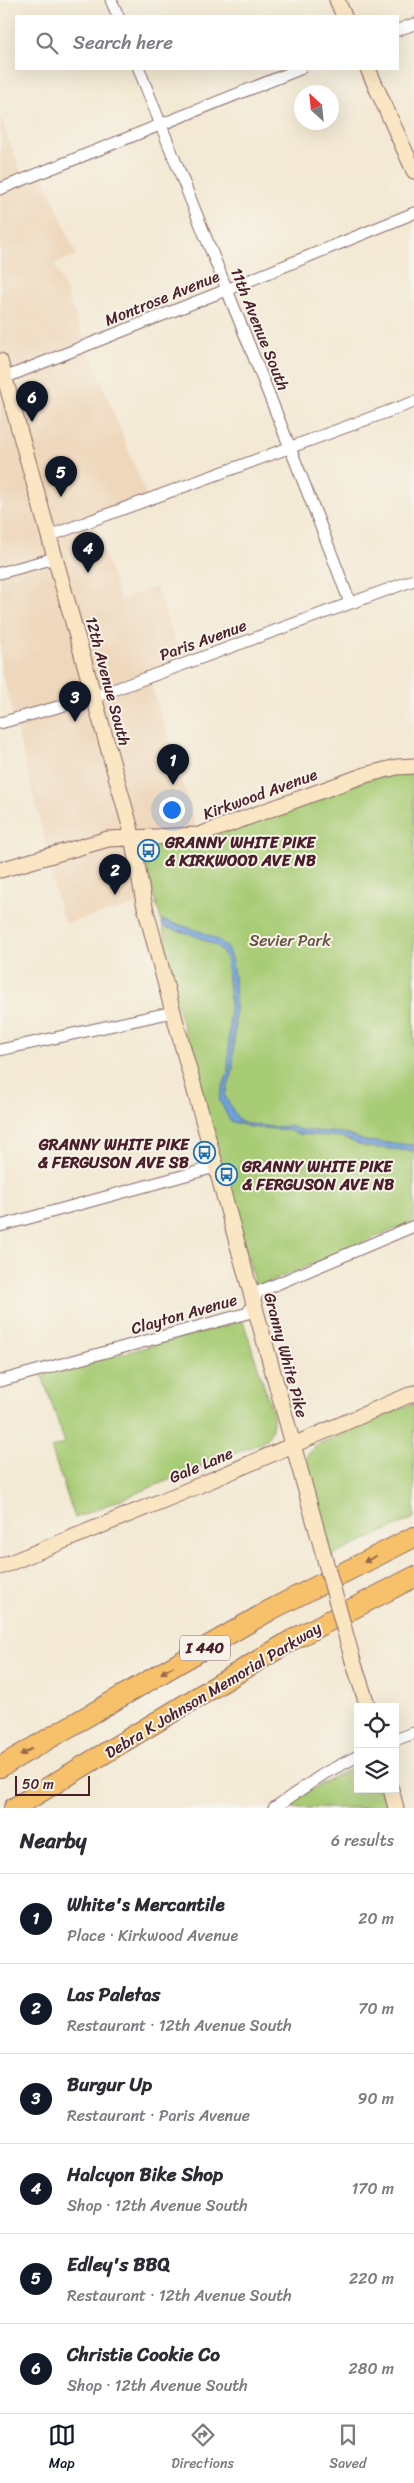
<!DOCTYPE html>
<html lang="en">
<head>
<meta charset="utf-8">
<style>
  :root { --surface:#fff; --page:#f2f2f3; --text:#2b2b33; --muted:#7c7c81; --line:#e1e1e2; --accent:#111827 }
  body { margin:0; font-family:Sriracha,sans-serif; background:var(--page); color:var(--text) }
  .controls { position:absolute; right:15px; bottom:15px; display:grid; overflow:hidden; border-radius:0px; box-shadow:0 5px 20px #0002 }
  .controls button { width:45px; height:45px; display:grid; place-items:center; padding:0; border:0; border-bottom:1px solid var(--line); background:var(--surface); color:var(--text); font:25px sans-serif }
  .compass { position:absolute; left:294px; top:85px; width:45px; height:45px; border-radius:50%; background:var(--surface); box-shadow:0 5px 20px #0002; rotate:333deg }
  .scale { position:absolute; left:15px; bottom:12px; width:75px; box-sizing:border-box; padding-left:5px; border:2px solid #4a1f2b; border-top:0; font-size:14px; line-height:18px; white-space:nowrap; color:#4a1f2b; -webkit-text-stroke:4px #f7f3e8; paint-order:stroke }
  .you { position:absolute; left:171px; top:809px; width:18px; height:18px; margin:-12px; border:4px solid #fff; border-radius:50%; background:#1a73e8; box-shadow:0 0 0 8px #1a73e833 }
  .badge { display:grid; place-items:center; width:32px; height:32px; border-radius:50%; background:var(--accent); color:#fff; font-size:16px; font-weight:700 }
  .pin { position:absolute; translate:-50% -41px; filter:drop-shadow(0 1px 2px #0008) }
  .pin::after { content:''; position:absolute; top:26px; width:18px; height:15px; background:inherit; clip-path:polygon(0 0,100% 0,50% 100%) }
  .list { margin:0; padding:0; list-style:none }
  h2 { display:flex; justify-content:space-between; align-items:center; height:65px; margin:0; padding:0 20px; font-size:21px }
  h2 small { font-size:16px; font-weight:400; color:var(--muted) }
  .list li { display:grid; grid-template-columns:32px 1fr auto; gap:15px; align-items:center; box-sizing:border-box; height:90px; padding:0 20px; border-top:1px solid var(--line) }
  .list b { display:block; font-size:19px; white-space:nowrap }
  .list p { margin:0; font-size:16px; white-space:nowrap; color:var(--muted) }
  .list em { font-size:16px; font-style:normal; color:var(--muted) }
  .icon { flex:none; width:28px; height:28px; fill:none; stroke:currentColor; stroke-width:2; stroke-linecap:round; stroke-linejoin:round }
  .map { position:relative; flex:none; width:414px; height:1808px; overflow:hidden }
  .search { position:absolute; background:var(--surface); box-shadow:0 5px 20px #0002; left:15px; right:15px; top:15px; height:55px; display:flex; align-items:center; gap:12px; box-sizing:border-box; padding:0 18px; border-radius:0px; color:var(--muted); font-size:19px }
  .sheet { height:605px; background:var(--surface) }
  nav { display:flex; justify-content:space-around; align-items:center; box-sizing:border-box; height:70px; border-top:1px solid var(--line); background:var(--surface); font-size:14px; color:var(--muted) }
  nav a { display:grid; justify-items:center; gap:2px }
  nav .on { color:var(--accent) }
  .map>svg:first-child { display:block }
  .built { fill:#eed7bb }
  .green { fill:#a8cc76; stroke:#797650 }
  .water { fill:#6ea1da; stroke:#5c6082 }
  .lines { fill:none; stroke-linecap:round; stroke-linejoin:round }
  .street-casing { stroke:#856666; stroke-width:13 }
  .secondary-casing { stroke:#856666; stroke-width:17 }
  .highway-casing { stroke:#856666; stroke-width:22 }
  .street { stroke:#fff; stroke-width:11 }
  .secondary { stroke:#fbe6c4; stroke-width:15 }
  .highway { stroke:#f6c16b; stroke-width:20 }
  .secondary-bridge-casing { stroke:#856666; stroke-width:17; stroke-linecap:butt }
  .secondary-bridge { stroke:#fbe6c4; stroke-width:15 }
  .oneway { fill:#976848 }
  .labels { text-anchor:middle; dominant-baseline:central; stroke-width:4; stroke-linejoin:round; paint-order:stroke }
  .shield { fill:#f7f3e8; stroke:#7e5f64; stroke-width:1 }
  .shield-label { font-size:15px; font-weight:bold; fill:#4a1f2b }
  .street-label { font-size:16px; fill:#4a1f2b; stroke:#f7f3e8 }
  .poi-label { font-size:16px; font-weight:bold; fill:#4a1f2b; stroke:#f7f3e8; text-anchor:start }
  .park-label { font-size:16px; fill:#665342; stroke:#f7f3e8 }
</style>
</head>
<body>
<div class="map">
<svg width="414" height="1808" viewBox="0 0 414 1808">
  <rect width="100%" height="100%" fill="#f7f3e8"/>
  <filter id="ink" filterUnits="userSpaceOnUse"><feTurbulence type="fractalNoise" baseFrequency=".02" numOctaves="2"/><feDisplacementMap in="SourceGraphic" scale="10" xChannelSelector="R" yChannelSelector="G"/><feConvolveMatrix kernelMatrix="1 2 1 2 8 2 1 2 1" color-interpolation-filters="sRGB"/></filter>
  <filter id="wash" filterUnits="userSpaceOnUse"><feTurbulence type="fractalNoise" baseFrequency=".0096" numOctaves="4" result="noise"/><feDisplacementMap in="SourceGraphic" scale="20" xChannelSelector="R" yChannelSelector="G"/><feGaussianBlur stdDeviation="1.12" result="paint"/><feColorMatrix in="noise" values="0 0 0 0 0 0 0 0 0 0 0 0 0 0 0 0 0 1.4 0 .05"/><feComposite in="paint" operator="in"/></filter>
  <g filter="url(#wash)">
    <rect width="100%" height="100%" fill="#f3e9d4"/>
    <path class="built" d="M0,116l24,63 18,-7 34,83 -21,9 93,236 -55,20 27,80 36,-13 27,77 -34,13 50,158 -68,2 13,66 -78,20 -5,-10 -14,-49v-15l-47,-184z"/>
    <path class="green" d="M414,771v450l-158,67 -82,-293 -11,-68 -22,-79 49,-4 190,-69z
      M243,1321l30,93c0,12 0,19 -10,28l-188,76 -24,-70 14,-5 -23,-68z
      M414,1403v115l-83,38 -25,-93 2,-10 8,-8z
      M358,1765v24h28l5,19h-108l48,-30z"/>
    <path class="water" d="M161,920c20,6 49,11 64,26 16,17 8,96 8,121 0,10 -6,19 -8,29l14,25 9,3 25,3 17,-1 11,4 42,3 22,8 48,4 1,6 -48,-4 -25,-10 -43,-3 -11,-4 -37,-3 -20,-6 -11,-22 9,-28 2,-69 -4,-45 -9,-11 -26,-12 -28,-7z"/>
  </g>
  <g filter="url(#ink)">
    <g class="lines">
      <defs>
        <path id="street" d="M111,0l7,16
          M398,30l16,-6
          M139,69c69,178 144,354 211,534
          M0,189l300,-120
          M4,378l222,-88 188,-77
          M49,536l365,-134
          M0,573l55,-15
          M0,723l94,-26 320,-117
          M0,1050l173,-38
          M0,1226l215,-59
          M0,1381l248,-68 10,-21 156,-66
          M395,1740l19,-7
          M274,1808l51,-35 33,-17"/>
        <path id="secondary" d="M337,0l7,16
          M368,69l46,102
          M0,361l130,465 14,77 29,109 146,526
          M0,870l108,-31 91,-4 166,-60 32,-8 17,-1
          M0,1567l186,-76 228,-98
          M353,1661l15,46
          M391,1789l5,19"/>
        <path id="highway" d="M0,1767l272,-158 142,-72
          M14,1808l278,-168 122,-63"/>
      </defs>
      <use href="#street" class="street-casing"/>
      <use href="#secondary" class="secondary-casing"/>
      <use href="#highway" class="highway-casing"/>
      <use href="#street" class="street"/>
      <use href="#secondary" class="secondary"/>
      <use href="#highway" class="highway"/>
      <defs>
        <path id="secondary-bridge" d="M319,1538l34,123"/>
      </defs>
      <use href="#secondary-bridge" class="secondary-bridge-casing"/>
      <use href="#secondary-bridge" class="secondary-bridge"/>
    </g>
    <defs><path id="oneway-solid" d="M-6-.8H1V-3.2L6.5 0L1 3.2V.8H-6Z" transform="scale(1.25)"/></defs>
    <g class="oneway">
      <use href="#oneway-solid" transform="translate(370 1559) rotate(153)"/>
      <use href="#oneway-solid" transform="translate(167 1670) rotate(150)"/>
      <use href="#oneway-solid" transform="translate(26 1752) rotate(150)"/>
    </g>
  </g>
  <defs>
    <symbol id="bus-ring" viewBox="-11 -11 22 22"><circle r="9.5" fill="#f7f3e8" stroke="#1f6fb2" stroke-width="1.5"/><path d="M-5-6H5V4H4V6H2V4H-2V6H-4V4H-5ZM-3.5-4V0h7V-4ZM-3.5 1.2v1.5H-2V1.2ZM2 1.2v1.5H3.5V1.2Z" fill="#1f6fb2"/></symbol>
  </defs>
  <g fill-rule="evenodd">
    <use href="#bus-ring" x="136" y="838" width="25" height="25"/>
    <use href="#bus-ring" x="192" y="1140" width="25" height="25"/>
    <use href="#bus-ring" x="214" y="1162" width="25" height="25"/>
  </g>
  <g class="labels">
    <rect class="shield" x="180" y="1635.5" width="50" height="25" rx="4"/>
    <g class="shield-label">
      <text x="205" y="1648">I 440</text>
    </g>
    <g class="street-label">
      <text transform="translate(162 298) rotate(-22)">Montrose Avenue</text>
      <text transform="translate(260 329) rotate(68)">11th Avenue South</text>
      <text transform="translate(203 640) rotate(-20)">Paris Avenue</text>
      <text transform="translate(108 681) rotate(75)">12th Avenue South</text>
      <text transform="translate(260 794) rotate(-20)">Kirkwood Avenue</text>
      <text transform="translate(184 1314) rotate(-16)">Clayton Avenue</text>
      <text transform="translate(286 1355) rotate(75)">Granny White Pike</text>
      <text transform="translate(201 1465) rotate(-23)">Gale Lane</text>
      <text transform="translate(213 1690) rotate(-31)">Debra K Johnson Memorial Parkway</text>
    </g>
    <g class="poi-label">
      <text x="165" y="842">GRANNY WHITE PIKE<tspan x="165" dy="18">&amp; KIRKWOOD AVE NB</tspan></text>
      <text x="189" y="1144" text-anchor="end">GRANNY WHITE PIKE<tspan x="189" dy="18">&amp; FERGUSON AVE SB</tspan></text>
      <text x="242" y="1166">GRANNY WHITE PIKE<tspan x="242" dy="18">&amp; FERGUSON AVE NB</tspan></text>
    </g>
    <g class="park-label">
      <text x="290" y="940">Sevier Park</text>
    </g>
  </g>
</svg>
<div class="controls">
<button><svg class="icon" aria-label="locate" viewBox="0 0 24 24"><circle cx="12" cy="12" r="6"/><path d="M12 2v4M12 18v4M2 12h4M18 12h4"/></svg></button>
<button><svg class="icon" aria-label="layers" viewBox="0 0 24 24"><path d="M12 4l9 5-9 5-9-5zM3 14l9 5 9-5"/></svg></button>
</div>
<svg class="compass" viewBox="-18 -18 36 36"><path d="M0-13l5 13h-10z" fill="#e53935"/><path d="M0 13l5-13h-10z" fill="#7c7c81"/></svg>
<div class="scale">50 m</div>
<div class="you"></div>
<div class="pin badge" style="left:173px;top:785px">1</div>
<div class="pin badge" style="left:115px;top:895px">2</div>
<div class="pin badge" style="left:75px;top:722px">3</div>
<div class="pin badge" style="left:88px;top:573px">4</div>
<div class="pin badge" style="left:61px;top:497px">5</div>
<div class="pin badge" style="left:32px;top:422px">6</div>
<div class="search"><svg class="icon" aria-label="search" viewBox="0 0 24 24"><circle cx="10" cy="10" r="6"/><path d="M15 15l6 6"/></svg>Search here</div>
</div>
<section class="sheet">
<h2>Nearby<small>6 results</small></h2>
<ul class="list">
<li><span class="badge">1</span><div><b>White's Mercantile</b><p>Place · Kirkwood Avenue</p></div><em>20 m</em></li>
<li><span class="badge">2</span><div><b>Las Paletas</b><p>Restaurant · 12th Avenue South</p></div><em>70 m</em></li>
<li><span class="badge">3</span><div><b>Burgur Up</b><p>Restaurant · Paris Avenue</p></div><em>90 m</em></li>
<li><span class="badge">4</span><div><b>Halcyon Bike Shop</b><p>Shop · 12th Avenue South</p></div><em>170 m</em></li>
<li><span class="badge">5</span><div><b>Edley's BBQ</b><p>Restaurant · 12th Avenue South</p></div><em>220 m</em></li>
<li><span class="badge">6</span><div><b>Christie Cookie Co</b><p>Shop · 12th Avenue South</p></div><em>280 m</em></li>
</ul>
</section>
<nav>
<a class="on"><svg class="icon" aria-label="map" viewBox="0 0 24 24"><path d="M3 6l6-2 6 2 6-2v14l-6 2-6-2-6 2zM9 4v14M15 6v14"/></svg>Map</a>
<a><svg class="icon" aria-label="directions" viewBox="0 0 24 24"><path d="M12 3l9 9-9 9-9-9zM9 14v-3h6M13 9l2 2-2 2"/></svg>Directions</a>
<a><svg class="icon" aria-label="saved" viewBox="0 0 24 24"><path d="M7 4h10v16l-5-4-5 4z"/></svg>Saved</a>
</nav>
</body>
</html>
